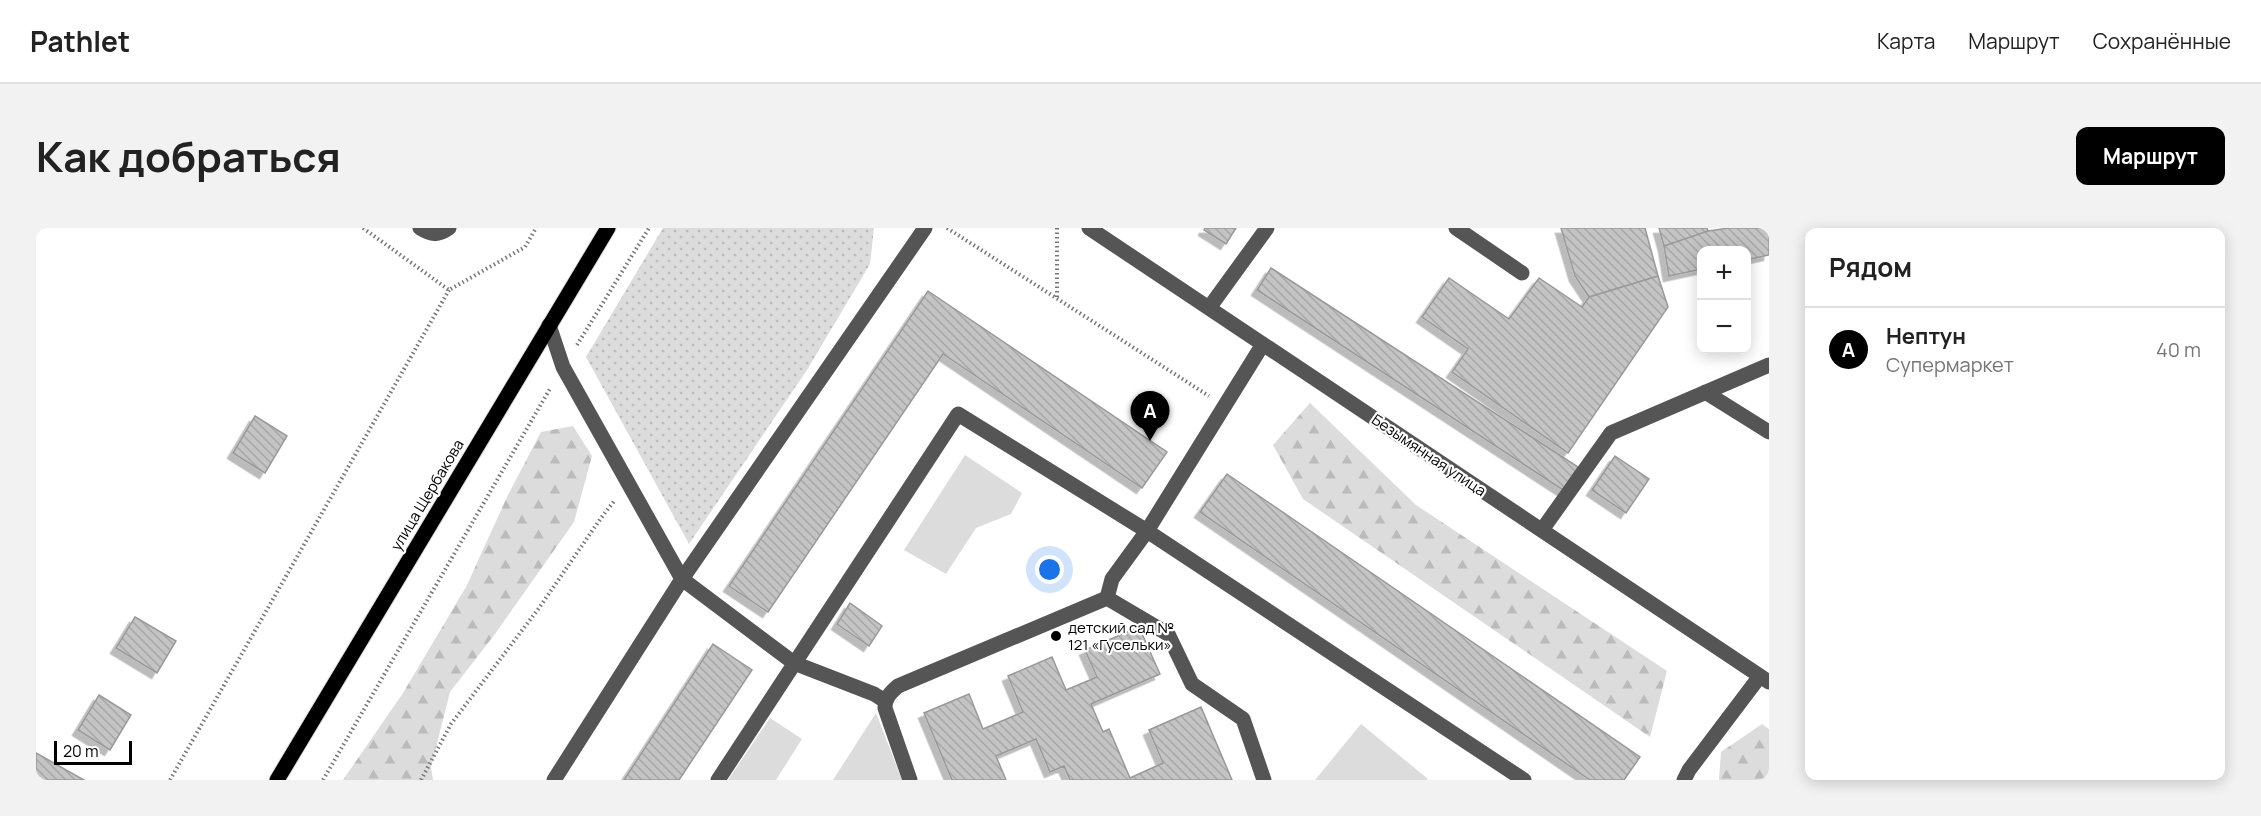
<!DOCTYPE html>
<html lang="ru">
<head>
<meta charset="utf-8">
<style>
  :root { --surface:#fff; --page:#f2f2f2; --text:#222; --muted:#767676; --line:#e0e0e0; --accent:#000 }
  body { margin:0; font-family:Manrope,sans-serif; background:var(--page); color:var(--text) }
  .controls { position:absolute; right:18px; top:18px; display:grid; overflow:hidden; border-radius:12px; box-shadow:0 3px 15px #0003 }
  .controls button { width:54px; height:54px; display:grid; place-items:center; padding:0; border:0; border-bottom:2px solid var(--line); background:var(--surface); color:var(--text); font:30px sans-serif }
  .scale { position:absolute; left:18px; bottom:15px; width:78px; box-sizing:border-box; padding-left:6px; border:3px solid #000; border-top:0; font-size:16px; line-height:21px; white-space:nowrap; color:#000; -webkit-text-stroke:4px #fff; paint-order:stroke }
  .you { position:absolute; left:1014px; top:342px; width:21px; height:21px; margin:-15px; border:4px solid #fff; border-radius:50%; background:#1a73e8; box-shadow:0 0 0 9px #1a73e833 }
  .badge { display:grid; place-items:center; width:39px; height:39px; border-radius:50%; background:var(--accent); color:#fff; font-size:20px; font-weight:700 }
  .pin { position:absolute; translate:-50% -50px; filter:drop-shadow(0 2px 3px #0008) }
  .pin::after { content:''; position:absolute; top:32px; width:21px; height:18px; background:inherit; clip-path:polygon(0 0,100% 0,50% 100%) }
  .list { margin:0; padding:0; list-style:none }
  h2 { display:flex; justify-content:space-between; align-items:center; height:78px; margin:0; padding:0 24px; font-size:26px }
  h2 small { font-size:20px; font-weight:400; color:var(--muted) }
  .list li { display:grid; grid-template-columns:39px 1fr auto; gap:18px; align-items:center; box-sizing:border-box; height:84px; padding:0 24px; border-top:2px solid var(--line) }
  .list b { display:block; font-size:22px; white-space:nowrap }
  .list p { margin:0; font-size:20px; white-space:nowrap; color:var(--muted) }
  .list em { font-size:20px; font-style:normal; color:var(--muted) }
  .map { position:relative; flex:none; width:1733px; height:552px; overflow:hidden; border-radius:12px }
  header { display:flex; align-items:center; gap:36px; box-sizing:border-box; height:84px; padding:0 30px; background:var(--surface); border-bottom:2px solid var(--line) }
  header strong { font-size:28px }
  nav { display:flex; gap:33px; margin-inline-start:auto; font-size:21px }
  .intro { display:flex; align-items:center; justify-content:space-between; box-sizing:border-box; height:144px; padding:0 36px }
  h1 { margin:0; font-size:42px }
  .button { padding:15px 27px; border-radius:12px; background:var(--accent); color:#fff; font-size:21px; font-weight:700 }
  main { display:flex; gap:36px; padding:0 36px }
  aside { flex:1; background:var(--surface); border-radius:12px; box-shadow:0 3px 15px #0003 }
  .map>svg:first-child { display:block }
  .grass { fill:url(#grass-dots) }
  .forest { fill:url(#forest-firs) }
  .park { fill:#dcdcdc }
  .building { fill:url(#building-back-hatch); stroke:#999; stroke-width:1.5; filter:url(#shadow) }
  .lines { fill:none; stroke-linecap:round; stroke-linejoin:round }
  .major-casing { stroke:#dbdbdb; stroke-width:17 }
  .path { stroke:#777; stroke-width:4; stroke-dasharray:1.5 3; stroke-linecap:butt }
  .minor { stroke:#555; stroke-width:15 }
  .major { stroke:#000; stroke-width:15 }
  .poi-dot { fill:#000; stroke:#fff; stroke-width:2 }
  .labels { text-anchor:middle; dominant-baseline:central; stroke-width:4.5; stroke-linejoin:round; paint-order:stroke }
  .street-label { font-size:15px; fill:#000; stroke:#fff }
  .poi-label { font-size:15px; fill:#000; stroke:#fff; text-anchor:start }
</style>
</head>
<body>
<header>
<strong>Pathlet</strong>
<nav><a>Карта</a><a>Маршрут</a><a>Сохранённые</a></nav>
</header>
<div class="intro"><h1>Как добраться</h1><a class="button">Маршрут</a></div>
<main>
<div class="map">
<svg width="1733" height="552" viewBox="0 0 1733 552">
  <defs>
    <pattern id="grass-dots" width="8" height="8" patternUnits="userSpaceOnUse" patternTransform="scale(1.5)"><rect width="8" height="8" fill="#dcdcdc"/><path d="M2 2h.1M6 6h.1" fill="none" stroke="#bbb" stroke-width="1.8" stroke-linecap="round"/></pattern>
    <pattern id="forest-firs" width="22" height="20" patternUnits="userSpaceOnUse" patternTransform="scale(1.5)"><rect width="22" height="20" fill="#dcdcdc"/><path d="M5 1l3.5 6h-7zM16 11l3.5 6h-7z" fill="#bbb"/></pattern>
    <pattern id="building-back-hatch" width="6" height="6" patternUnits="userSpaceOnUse" patternTransform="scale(1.5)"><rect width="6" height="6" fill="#c4c4c4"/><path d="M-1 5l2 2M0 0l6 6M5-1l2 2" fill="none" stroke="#a7a7a7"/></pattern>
    <filter id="shadow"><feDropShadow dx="-5.5" dy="5.5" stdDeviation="0" flood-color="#0004"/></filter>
  </defs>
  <rect width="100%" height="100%" fill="#fff"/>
  <path class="grass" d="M627,0h211l-4,36 -63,106 -118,174 -103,-187z"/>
  <path class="forest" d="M1274,175l106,102 251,166 -17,66 -347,-238 -30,-54z
    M537,198l19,30 -18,66 -79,112 -45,58 -19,75 2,13h-90l60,-87 63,-106 42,-92 33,-63z
    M1726,496l7,5v51h-50l2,-28z"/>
  <path class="park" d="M929,227l57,38 -11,21 -35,14 -30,46 -42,-24z
    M840,485l26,67h-69z
    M734,490l32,21 -26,41h-48z
    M1325,496l67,55 -1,1h-112z"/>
  <path class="building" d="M1169,0h31l-10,16 -22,-14z
    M1525,0h84l13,48 -69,21 -14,-21z
    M1623,0h48l1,3 -44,15z
    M1693,0h40v27l-23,5v-10h-44v19l-33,7 -5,-30 44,-15z
    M1235,40l307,199 -15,23 -306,-200z
    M1622,48l10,31 -100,146 -116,-81 16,-23 -46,-32 27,-39 60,41 30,-41 43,29 7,-10z
    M892,63l239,161 -25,36 -199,-134 -175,258 -39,-26z
    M219,188l32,20 -22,37 -32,-20z
    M1579,228l34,23 -23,34 -34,-23z
    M1191,246l413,283 -16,23h-34l-390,-268z
    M814,375l32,23 -13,20 -32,-22z
    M99,389l41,24 -19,32 -41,-25z
    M1103,399l21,47 -69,30 12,28 6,-3 21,49 33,-15 -14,-33 52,-23 31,73h-162l-6,-14 -14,6 -14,-33 -40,17 10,24h-54l-28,-67 45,-19 14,35 40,-17 -15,-36 44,-19 14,33 31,-13 -12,-27z
    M677,416l39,26 -73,110h-55z
    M63,467l32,20 -21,35 -32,-20z
    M0,525l48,27h-48z"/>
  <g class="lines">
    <defs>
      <path id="major" d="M241,552l331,-552"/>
    </defs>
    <use href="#major" class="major-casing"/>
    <path class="path" d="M327,0l86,62 76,-43 11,-19
      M911,0l262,168
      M1021,0v70
      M541,117l72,-117
      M134,552l279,-490
      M287,552l228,-393
      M385,552l30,-56 88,-116 62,-90 14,-18"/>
    <path class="minor" d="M384,0c11,7 18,8 29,0
      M1053,0l680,454
      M1420,0l66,45
      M1173,80l58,-80
      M513,97l14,42 119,212 112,84 80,31 11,7
      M1227,116l-116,187 377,249
      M1669,164l64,40
      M1506,302l69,-97 158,-68
      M1071,370l61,36 24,50 51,35 21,61
      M518,552l128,-201 243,-351
      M682,552l240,-366 189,117 -35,48 -5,19
      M874,552l-25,-72c0,-10 5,-15 13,-22l209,-88
      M1648,552l5,-10 71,-94"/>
    <use href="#major" class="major"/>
  </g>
  <circle class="poi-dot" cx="1020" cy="408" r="6"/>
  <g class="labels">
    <g class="street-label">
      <text transform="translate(1393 227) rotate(34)">Безымянная улица</text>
      <text transform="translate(391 267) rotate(-59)">улица Щербакова</text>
    </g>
    <g class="poi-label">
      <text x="1032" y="399">детский сад №<tspan x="1032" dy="17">121 «Гусельки»</tspan></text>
    </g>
  </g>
</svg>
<div class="controls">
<button>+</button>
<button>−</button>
</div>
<div class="scale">20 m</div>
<div class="you"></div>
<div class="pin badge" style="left:1114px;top:213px">A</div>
</div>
<aside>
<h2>Рядом<small></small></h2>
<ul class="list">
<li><span class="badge">A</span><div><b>Нептун</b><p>Супермаркет</p></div><em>40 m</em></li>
</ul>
</aside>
</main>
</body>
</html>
